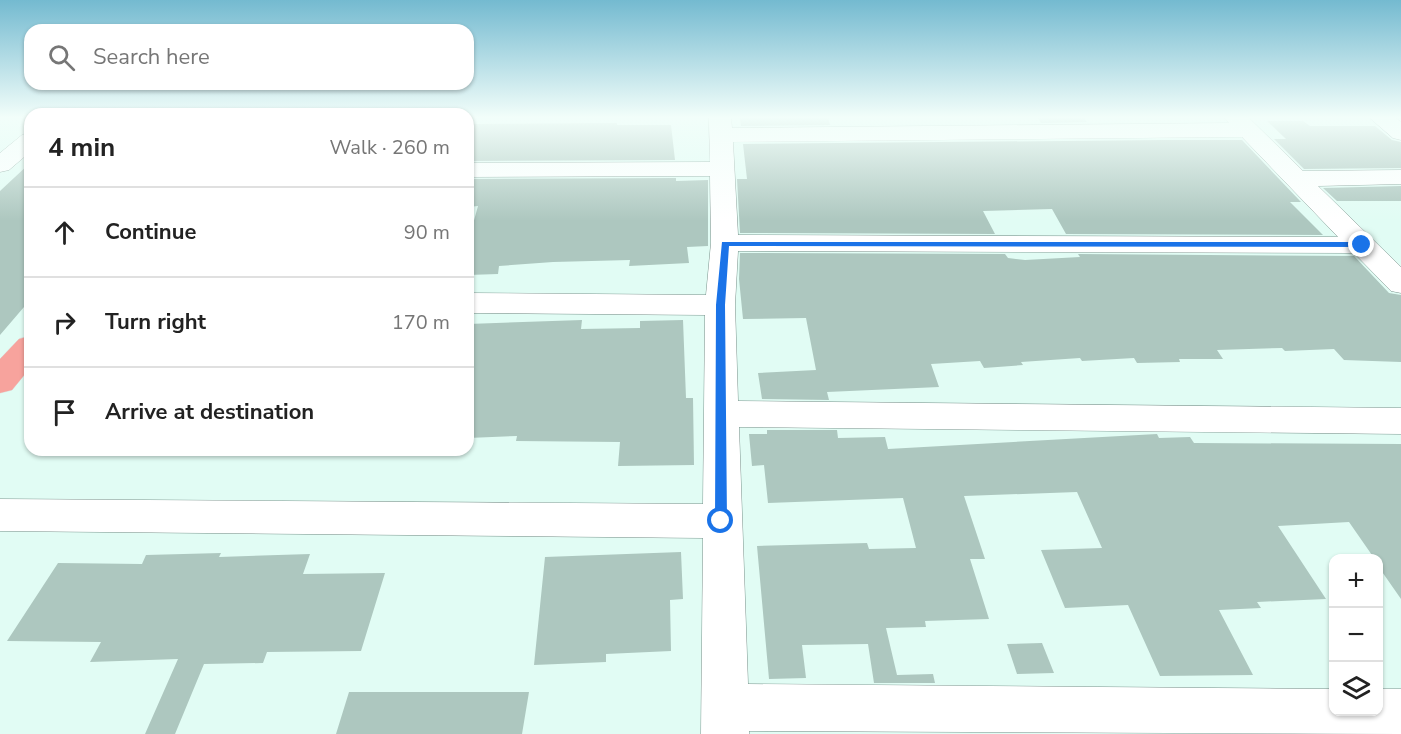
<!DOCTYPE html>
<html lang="en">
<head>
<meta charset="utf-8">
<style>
  :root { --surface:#fff; --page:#f2f2f2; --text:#222; --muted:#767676; --line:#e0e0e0 }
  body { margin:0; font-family:"Nunito Sans",sans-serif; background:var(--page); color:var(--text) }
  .controls { position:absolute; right:18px; bottom:18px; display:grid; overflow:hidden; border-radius:12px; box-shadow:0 2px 4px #0004 }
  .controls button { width:54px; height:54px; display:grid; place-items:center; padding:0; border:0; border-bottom:2px solid var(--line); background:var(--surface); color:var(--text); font:30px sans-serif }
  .stop { position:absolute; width:18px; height:18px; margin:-14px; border:4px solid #1a73e8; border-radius:50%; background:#fff }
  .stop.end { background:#1a73e8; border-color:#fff; box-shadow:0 2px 6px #0008 }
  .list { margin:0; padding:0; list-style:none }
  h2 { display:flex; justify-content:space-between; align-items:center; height:78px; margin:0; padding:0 24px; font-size:26px }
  h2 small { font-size:20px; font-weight:400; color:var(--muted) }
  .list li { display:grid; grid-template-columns:39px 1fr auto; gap:18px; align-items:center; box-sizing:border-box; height:90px; padding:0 24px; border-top:2px solid var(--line) }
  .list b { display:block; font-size:22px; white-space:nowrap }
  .list em { font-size:20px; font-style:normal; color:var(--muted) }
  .icon { flex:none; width:33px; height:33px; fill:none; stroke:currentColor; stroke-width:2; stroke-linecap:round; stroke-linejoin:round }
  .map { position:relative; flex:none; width:1401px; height:734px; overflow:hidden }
  .search { position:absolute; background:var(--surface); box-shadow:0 2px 4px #0004; left:24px; top:24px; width:450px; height:66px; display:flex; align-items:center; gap:15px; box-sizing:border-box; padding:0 21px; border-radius:18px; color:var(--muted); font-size:22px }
  .panel { position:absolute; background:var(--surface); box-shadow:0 2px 4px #0004; left:24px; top:108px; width:450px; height:348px; border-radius:18px }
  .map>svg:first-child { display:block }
  .building { fill:#adc7bf }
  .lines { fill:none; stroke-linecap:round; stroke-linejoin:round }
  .minor-casing { stroke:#7a938c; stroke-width:1 }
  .major-casing { stroke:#dddfde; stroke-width:1 }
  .minor { fill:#fff; fill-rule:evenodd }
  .major { fill:#f7a39d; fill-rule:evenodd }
  .route { fill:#1a73e8 }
</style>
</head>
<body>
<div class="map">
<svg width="1401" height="734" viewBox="0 0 1401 734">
  <rect width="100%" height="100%" fill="#e1fcf4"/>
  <path class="building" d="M740,118h88l2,7 -89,1z
    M1038,118h46l3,4 -46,1z
    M1267,121h36l7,5h65l17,14 9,2v26l-97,1 -30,-30h12z
    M617,123v2h54l4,35 -207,1v-35l6,-2z
    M1162,140h80l59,62h-11l33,33 -257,-1 -14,-25 -69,2 12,23 -255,-1 -3,-54h10l-4,-35z
    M30,163v137l-30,35v-144z
    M676,178v3l32,-1v66l-21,1 2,16 -60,3 1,-6 -77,2 -54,4 -1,8 -30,1v-33l10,-36 -10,1v-28z
    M1401,186v15h-64l-14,-13z
    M740,253l265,1 3,4 17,2 55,-3 -2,-3 276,2 35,37 12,2v67l-57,-2 -10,-11 -49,2 -3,-3 -65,2 6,9h-44l1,3 -43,1 -3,-5 -52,3 -2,-3 -59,4 2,3 -39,3 -4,-7 -49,3 8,23 -112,5 2,8 -67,-1 -4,-26 58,-3 -10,-52 -63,1 -4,-40z
    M582,320l-1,9 59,-1v-7l43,-1 3,78h7l1,67 -76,1 2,-24 -104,-1 1,-5 -49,2v-114z
    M767,430h70l1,8 47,-1 3,12 269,-15 2,4 31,-1 4,6 207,1v155l-23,-33v-8h-4l-25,-36 -71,4 48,73 -69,3 4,6 -42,2 34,65 -93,1 -32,-71 -63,3 -24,-58 61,-2 -25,-56 -113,4 21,63h-15l19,60 -64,2 1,6 -40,1 11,47 36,-1 2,9h-61l-6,-39 -66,1 4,33 -37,1 -12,-133 110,-3 2,6 47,-1 -13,-50 -135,5 -4,-38 -12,1 -3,-32h18z
    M681,552l2,47 -13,1 1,51 -65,3v8l-72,3 11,-108z
    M221,553l-2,4 91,-3 -7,20 82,-1 -24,78 -94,1 -4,11 -59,1 -29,70h-30l33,-75 -88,3 11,-20 -94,-1 51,-78 84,1 4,-9z
    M1042,643l12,30 -37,1 -10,-30z
    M349,692h180l-7,42h-186z"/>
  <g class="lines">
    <defs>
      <path id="minor" d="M709,118h22l1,10 497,-5 -4,-5h24l54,53 98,-1v14l-83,2 83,81v26l-10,-2 -37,-38 -616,-2 -3,54 3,96 663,7v26l-662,-7 9,257 586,5v23h44v-23h23v45l-652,-3v3h-48l2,-196 -703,-7v-32l703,5 2,-189 -237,-2v-20l238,2 5,-52 -1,-67 -242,1v-14l242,-1zM1242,137l96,100 -600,-2 -5,-93z
        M1370,118h26l5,4v18l-8,-2z
        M30,133v19l-21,18 -9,2v-19l22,-18z"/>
      <path id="major" d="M30,336v32l-18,22 -12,3v-34l19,-20z"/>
    </defs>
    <use href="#minor" class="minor-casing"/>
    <use href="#major" class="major-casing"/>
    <use href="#minor" class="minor"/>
    <use href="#major" class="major"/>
  </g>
  <linearGradient id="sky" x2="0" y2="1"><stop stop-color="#74bad0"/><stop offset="0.53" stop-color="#f2fefa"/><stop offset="1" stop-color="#f2fefa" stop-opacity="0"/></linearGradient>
  <rect width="1401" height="221" fill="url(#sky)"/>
  <path class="route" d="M722,242h640l4,3 -4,2 -633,-1 -4,59 2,216 -6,5 -6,-5 1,-216z"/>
</svg>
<div class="controls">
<button>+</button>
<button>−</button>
<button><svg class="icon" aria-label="layers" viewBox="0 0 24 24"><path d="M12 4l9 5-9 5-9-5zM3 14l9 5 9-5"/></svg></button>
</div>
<div class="stop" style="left:721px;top:521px"></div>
<div class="stop end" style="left:1362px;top:245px"></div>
<div class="search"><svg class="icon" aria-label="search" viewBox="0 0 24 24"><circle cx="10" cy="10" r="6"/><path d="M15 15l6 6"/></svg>Search here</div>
<section class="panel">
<h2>4 min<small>Walk · 260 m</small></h2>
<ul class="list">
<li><svg class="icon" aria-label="ahead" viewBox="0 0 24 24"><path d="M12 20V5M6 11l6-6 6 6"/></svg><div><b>Continue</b></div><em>90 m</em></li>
<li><svg class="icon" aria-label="right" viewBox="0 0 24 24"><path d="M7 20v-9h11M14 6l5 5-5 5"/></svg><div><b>Turn right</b></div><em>170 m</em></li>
<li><svg class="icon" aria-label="arrive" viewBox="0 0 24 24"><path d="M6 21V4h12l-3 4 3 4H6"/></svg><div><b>Arrive at destination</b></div></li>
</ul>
</section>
</div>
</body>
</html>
